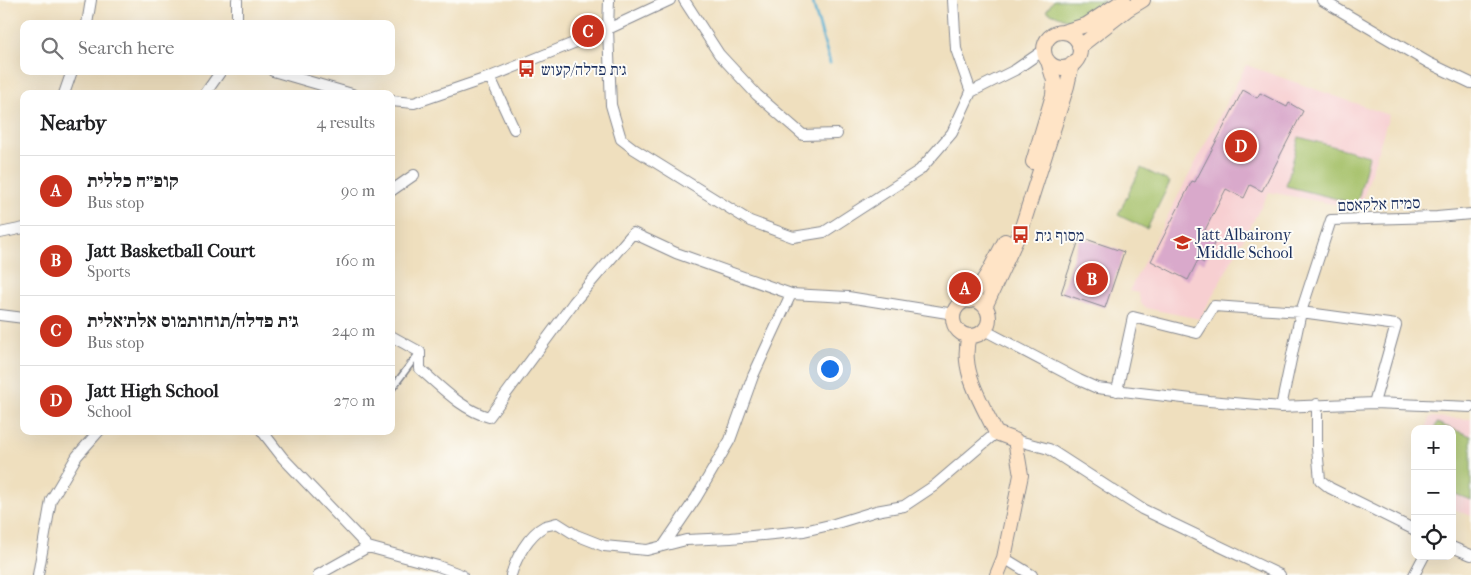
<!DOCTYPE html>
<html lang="en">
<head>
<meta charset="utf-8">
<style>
  :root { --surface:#fff; --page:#f2f2f2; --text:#202124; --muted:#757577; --line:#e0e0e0; --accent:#c8321e }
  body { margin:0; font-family:"IM FELL French Canon","Frank Ruhl Libre",serif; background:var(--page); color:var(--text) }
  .controls { position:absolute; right:15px; bottom:15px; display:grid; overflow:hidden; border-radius:10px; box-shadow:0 5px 20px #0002 }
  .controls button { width:45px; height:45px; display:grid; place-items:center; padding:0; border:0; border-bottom:1px solid var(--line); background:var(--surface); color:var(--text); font:25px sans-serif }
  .you { position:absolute; left:829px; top:368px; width:18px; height:18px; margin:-12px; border:4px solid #fff; border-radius:50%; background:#1a73e8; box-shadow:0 0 0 8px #1a73e833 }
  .badge { display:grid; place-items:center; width:32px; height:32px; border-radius:50%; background:var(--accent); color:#fff; font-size:16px; font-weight:700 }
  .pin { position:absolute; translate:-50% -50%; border:2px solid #fff; box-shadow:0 1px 5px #0006 }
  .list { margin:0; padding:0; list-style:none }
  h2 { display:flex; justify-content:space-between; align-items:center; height:65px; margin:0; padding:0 20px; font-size:21px }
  h2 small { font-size:16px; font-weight:400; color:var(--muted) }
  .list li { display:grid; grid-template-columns:32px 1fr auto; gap:15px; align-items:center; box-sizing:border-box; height:70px; padding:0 20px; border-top:1px solid var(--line) }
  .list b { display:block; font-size:19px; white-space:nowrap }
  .list p { margin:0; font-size:16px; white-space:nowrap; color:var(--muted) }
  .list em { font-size:16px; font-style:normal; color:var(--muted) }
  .icon { flex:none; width:28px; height:28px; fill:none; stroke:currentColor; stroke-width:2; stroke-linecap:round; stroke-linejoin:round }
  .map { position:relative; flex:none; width:1471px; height:575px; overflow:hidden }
  .search { position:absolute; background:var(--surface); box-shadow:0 5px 20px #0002; left:20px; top:20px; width:375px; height:55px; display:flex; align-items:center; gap:12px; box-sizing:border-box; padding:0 18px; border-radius:10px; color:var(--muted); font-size:19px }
  .panel { position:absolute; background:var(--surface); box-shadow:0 5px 20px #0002; left:20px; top:90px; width:375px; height:345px; border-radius:10px }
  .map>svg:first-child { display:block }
  .built { fill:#f7cfd1 }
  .green { fill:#a4c067; stroke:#607862 }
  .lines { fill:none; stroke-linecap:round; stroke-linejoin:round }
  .stream { stroke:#4fabcd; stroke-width:3 }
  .building { fill:#d9a9cb }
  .lane-casing { stroke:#85878e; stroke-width:8 }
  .street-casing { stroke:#85878e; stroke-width:12 }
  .secondary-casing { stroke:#85878e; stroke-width:16 }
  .lane { stroke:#fff; stroke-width:5 }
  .street { stroke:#fff; stroke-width:10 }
  .secondary { stroke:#ffe4c6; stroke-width:14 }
  .labels { text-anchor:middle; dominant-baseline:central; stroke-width:4; stroke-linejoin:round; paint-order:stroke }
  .poi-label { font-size:16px; fill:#1b2f5e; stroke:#fdfcf7; text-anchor:start }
  .street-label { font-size:16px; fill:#1b2f5e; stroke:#fdfcf7 }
</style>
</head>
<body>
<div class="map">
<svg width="1471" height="575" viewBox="0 0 1471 575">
  <rect width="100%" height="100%" fill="#fdfcf7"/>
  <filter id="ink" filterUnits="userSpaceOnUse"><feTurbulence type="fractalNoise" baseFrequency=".02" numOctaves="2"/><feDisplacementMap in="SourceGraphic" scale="10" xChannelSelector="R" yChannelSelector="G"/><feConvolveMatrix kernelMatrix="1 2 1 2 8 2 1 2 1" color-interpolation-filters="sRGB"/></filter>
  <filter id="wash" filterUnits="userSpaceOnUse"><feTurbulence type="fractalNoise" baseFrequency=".0096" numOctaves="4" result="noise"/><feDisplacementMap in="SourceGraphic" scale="20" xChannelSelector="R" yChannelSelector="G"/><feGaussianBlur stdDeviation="1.12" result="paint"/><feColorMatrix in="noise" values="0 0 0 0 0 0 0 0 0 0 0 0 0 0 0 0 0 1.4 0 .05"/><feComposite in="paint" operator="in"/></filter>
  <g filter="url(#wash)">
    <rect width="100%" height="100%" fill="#efdfbe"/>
    <path class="built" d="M1246,65l143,50 -29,94 -91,-17 -69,127 -50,-10 -6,-2 -3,-4 -3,-10 -9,-2z
      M1430,417l41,2v97l-19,-8v-79h-26z"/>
    <path class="green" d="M1054,0h51l-32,22 -27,-11z
      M1299,137l70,19 -12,48 -71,-18z
      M1141,168l29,14 -23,47 -29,-14z
      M1437,423l34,13v64l-19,-7v-64h-18z"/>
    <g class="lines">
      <path class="stream" d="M812,0l18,63"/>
    </g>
    <g id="blocks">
      <path class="building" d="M1243,90l14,8 3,-5 27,14 2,-4 14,8 -41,80 -12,-6 -6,13 -18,-9 -22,43 13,6 -13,25 -6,-3 -10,20 -37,-19 41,-80 3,1z
        M1080,237l44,15 -19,56 -44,-15z"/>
    </g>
  </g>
  <g filter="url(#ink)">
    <use href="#blocks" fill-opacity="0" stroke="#85878e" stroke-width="1"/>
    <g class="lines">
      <defs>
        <path id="lane" d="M391,390l27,-36"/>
        <path id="street" d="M237,0v24
          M609,0l-1,29 3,76 10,34 13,10 116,72 43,16 31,-5 96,-62 32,-37 19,-41 44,-22 29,-20
          M684,0l35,54 38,41 46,40 34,-1
          M953,0l3,49 15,43
          M1322,0l107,63 42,20
          M87,24l4,-24
          M273,71l79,23
          M490,77l118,-48 62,-29
          M64,94l8,-23
          M205,94l16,-23
          M391,101l23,2 76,-26 24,52
          M391,191l23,-16
          M0,233l24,-5
          M0,315l24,3
          M984,330l95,50 18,8 112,13 72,6 93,-4 97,4
          M391,336l29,16v17c21,18 42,41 69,48l85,-115 59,-69 43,20 115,41 57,3 106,17
          M1117,391l16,-74 64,16 17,-27 87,6 95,13 -22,78
          M1317,404v44l3,32 10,8 85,42
          M1281,407l20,-95 30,-92 106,-3 34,-3
          M262,431l21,27 85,89 -50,28
          M1015,440l34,9 93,60 138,66
          M664,545l32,-47 34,-58 23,-64 38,-82
          M368,547l70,19 24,9
          M1452,547l19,8
          M1004,558l28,17
          M38,575l13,-75 26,-44 22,-25
          M511,575c5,-17 17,-40 34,-49 4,-1 9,-2 12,-3l19,12 28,11 43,4 39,-10 45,-2 73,-7 30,-7 42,-13 28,-5 30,-20 62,-53
          M1414,575l10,-19"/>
        <path id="secondary" d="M1063,32l23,-7 38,-25
          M1044 50a18 18 0 1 1 36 0a18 18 0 1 1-36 0Z
          M1079,47l49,-38 15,-9
          M1033,162l20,-67 1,-14 -6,-20
          M953 318a18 18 0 1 1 36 0a18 18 0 1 1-36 0Z
          M970,301l18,-28 17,-32
          M985,307l37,-80 45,-141 5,-22
          M969,336c-10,34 13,67 27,97l19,7 6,35 -17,83 -7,17"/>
      </defs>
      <use href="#lane" class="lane-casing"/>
      <use href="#street" class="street-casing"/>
      <use href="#secondary" class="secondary-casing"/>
      <use href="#lane" class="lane"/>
      <use href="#street" class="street"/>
      <use href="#secondary" class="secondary"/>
    </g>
  </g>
  <defs>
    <symbol id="bus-bare" viewBox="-9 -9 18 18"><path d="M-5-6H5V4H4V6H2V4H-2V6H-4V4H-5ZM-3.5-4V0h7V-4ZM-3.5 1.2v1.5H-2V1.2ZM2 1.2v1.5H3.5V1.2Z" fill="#c8321e" stroke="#fdfcf7" stroke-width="2.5" paint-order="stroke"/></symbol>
    <symbol id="school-bare" viewBox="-9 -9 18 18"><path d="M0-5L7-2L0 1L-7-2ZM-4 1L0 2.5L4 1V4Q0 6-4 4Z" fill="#c8321e" stroke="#fdfcf7" stroke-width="2.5" paint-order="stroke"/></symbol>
  </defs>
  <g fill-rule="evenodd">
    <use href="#bus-bare" x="514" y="56" width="25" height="25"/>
    <use href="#bus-bare" x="1008" y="222" width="25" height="25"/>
    <use href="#school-bare" x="1170" y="230" width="25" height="25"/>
  </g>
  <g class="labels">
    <g class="poi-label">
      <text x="541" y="69">ג׳ת פדלה/קעוש</text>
      <text x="1196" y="234">Jatt Albairony<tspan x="1196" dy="18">Middle School</tspan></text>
      <text x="1035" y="235">מסוף ג׳ת</text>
    </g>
    <g class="street-label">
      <text transform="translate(1379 204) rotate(-2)">סמיח אלקאסם</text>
    </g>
  </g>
</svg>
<div class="controls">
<button>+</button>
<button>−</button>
<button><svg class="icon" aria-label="locate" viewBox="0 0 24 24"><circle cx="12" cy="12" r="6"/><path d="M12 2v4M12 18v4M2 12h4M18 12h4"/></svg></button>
</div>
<div class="you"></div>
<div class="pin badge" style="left:965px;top:288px">A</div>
<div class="pin badge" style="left:1092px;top:279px">B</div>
<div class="pin badge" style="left:588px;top:31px">C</div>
<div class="pin badge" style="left:1241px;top:146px">D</div>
<div class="search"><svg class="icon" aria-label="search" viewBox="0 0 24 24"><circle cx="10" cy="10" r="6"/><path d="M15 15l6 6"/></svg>Search here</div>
<section class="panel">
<h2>Nearby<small>4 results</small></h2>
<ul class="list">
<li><span class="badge">A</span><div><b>קופ״ח כללית</b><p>Bus stop</p></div><em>90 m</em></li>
<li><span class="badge">B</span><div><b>Jatt Basketball Court</b><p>Sports</p></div><em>160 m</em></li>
<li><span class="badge">C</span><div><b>ג׳ת פדלה/תוחותמוס אלת׳אלית</b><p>Bus stop</p></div><em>240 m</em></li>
<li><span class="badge">D</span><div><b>Jatt High School</b><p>School</p></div><em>270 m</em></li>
</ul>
</section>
</div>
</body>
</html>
